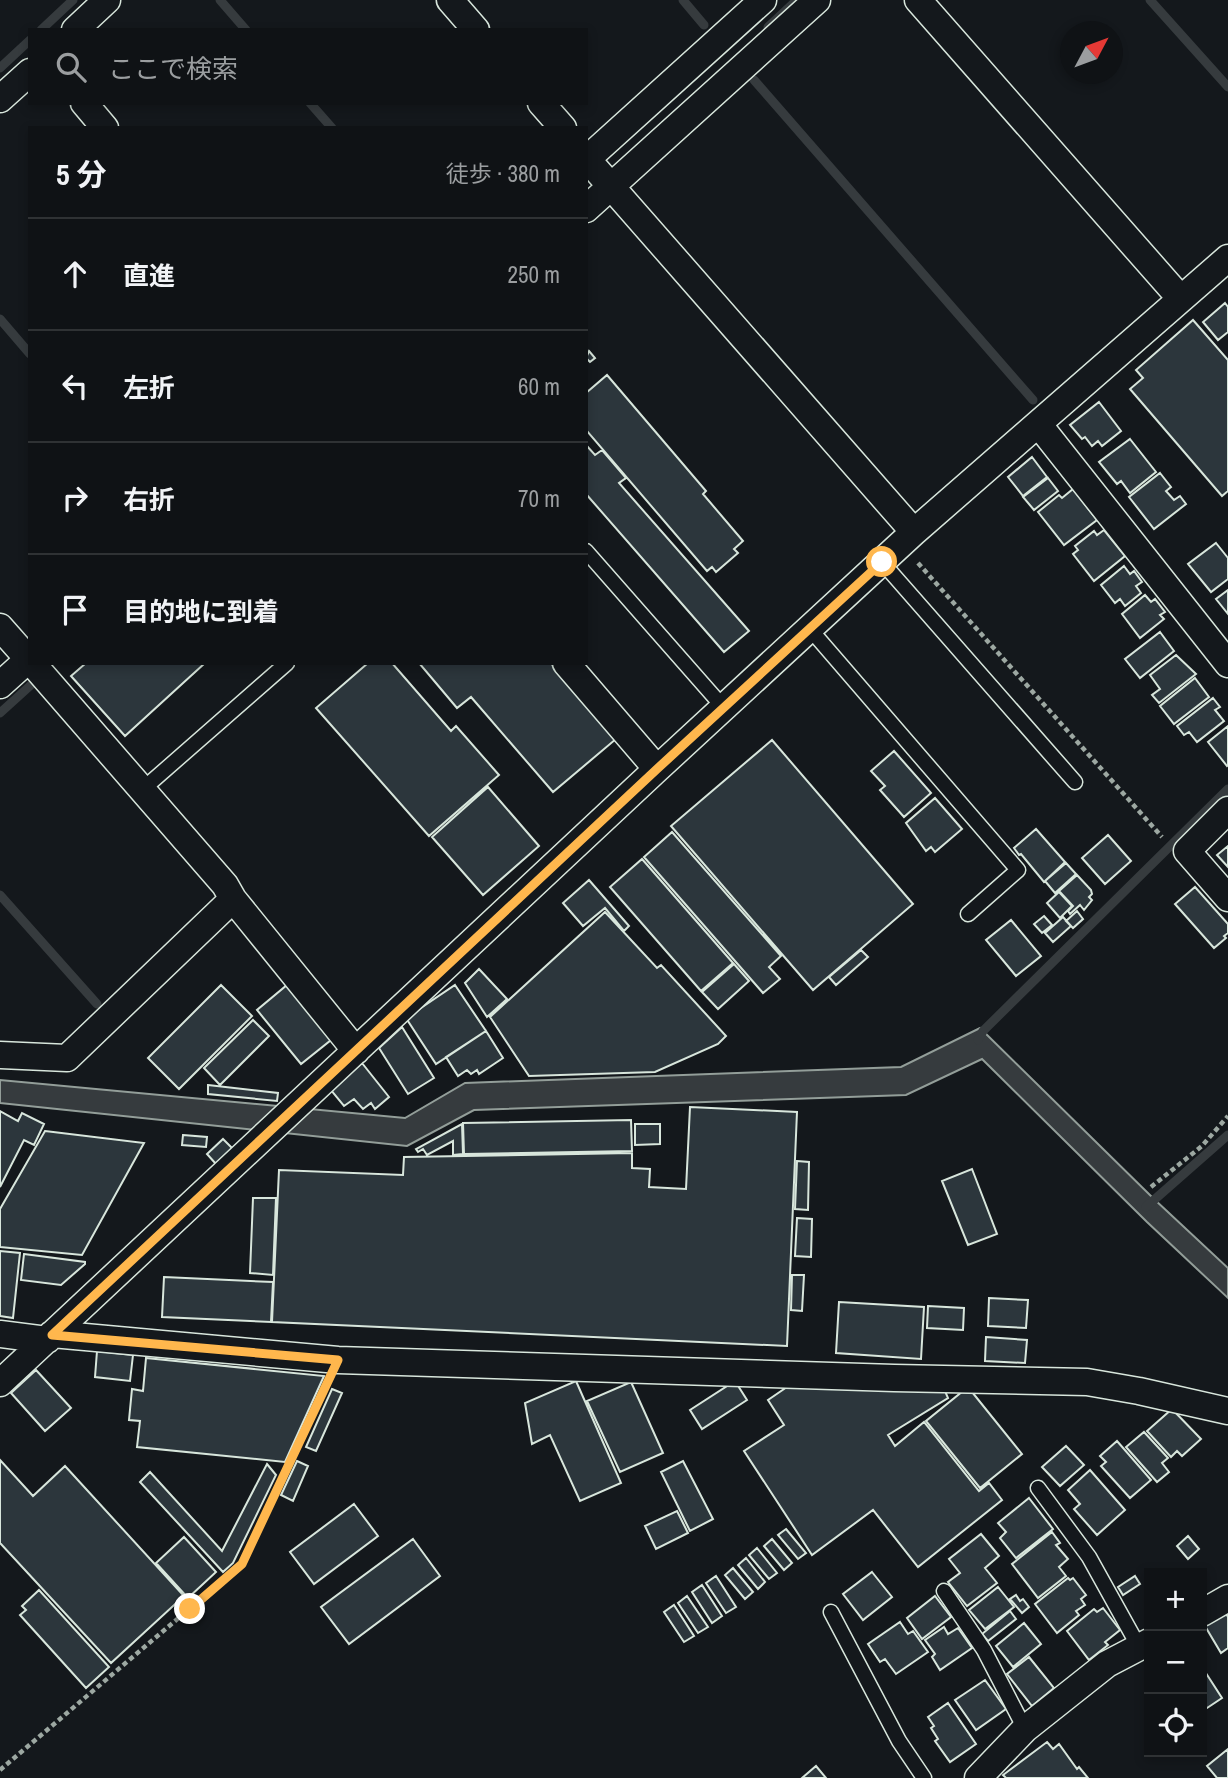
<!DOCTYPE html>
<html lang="ja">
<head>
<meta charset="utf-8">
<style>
  :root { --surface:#0f1215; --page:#1d2022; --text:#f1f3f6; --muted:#9b9ea0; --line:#2f3234 }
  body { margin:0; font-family:"Archivo Narrow","Noto Sans JP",sans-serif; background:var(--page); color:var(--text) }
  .controls { position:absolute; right:21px; bottom:21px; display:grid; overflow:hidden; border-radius:0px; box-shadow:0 4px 10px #0003 }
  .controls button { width:63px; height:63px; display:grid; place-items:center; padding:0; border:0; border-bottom:2px solid var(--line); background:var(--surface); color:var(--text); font:35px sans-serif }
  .compass { position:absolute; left:1060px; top:21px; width:63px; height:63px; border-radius:50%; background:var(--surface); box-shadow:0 4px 10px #0003; rotate:49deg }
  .stop { position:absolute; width:21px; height:21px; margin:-16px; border:5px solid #ffb74d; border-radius:50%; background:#fff }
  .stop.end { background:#ffb74d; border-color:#fff; box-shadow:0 2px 7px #0008 }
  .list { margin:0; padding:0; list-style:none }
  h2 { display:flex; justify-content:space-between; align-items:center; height:91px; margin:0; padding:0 28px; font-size:30px }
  h2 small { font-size:23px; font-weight:400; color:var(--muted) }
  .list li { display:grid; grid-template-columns:46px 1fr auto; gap:21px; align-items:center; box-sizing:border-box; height:112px; padding:0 28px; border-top:2px solid var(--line) }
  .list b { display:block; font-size:26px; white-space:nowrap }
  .list em { font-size:23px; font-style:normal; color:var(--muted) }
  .icon { flex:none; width:38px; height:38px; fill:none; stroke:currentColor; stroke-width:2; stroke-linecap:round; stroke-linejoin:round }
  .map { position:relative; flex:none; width:1228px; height:1778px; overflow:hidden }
  .search { position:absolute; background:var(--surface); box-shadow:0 4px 10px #0003; left:28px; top:28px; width:560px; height:77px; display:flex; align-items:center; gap:18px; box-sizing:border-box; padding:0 24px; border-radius:0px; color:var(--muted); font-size:26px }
  .panel { position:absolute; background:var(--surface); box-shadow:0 4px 10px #0003; left:28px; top:126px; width:560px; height:539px; border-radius:0px }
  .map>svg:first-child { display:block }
  .water { fill:#363b3e; stroke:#939e99; stroke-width:2 }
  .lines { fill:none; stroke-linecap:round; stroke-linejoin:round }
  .stream { stroke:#363b3e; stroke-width:9 }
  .building { fill:#2c363c; stroke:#d8e6dc; stroke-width:2 }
  .lane-casing { stroke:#d8e6dc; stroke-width:17 }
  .street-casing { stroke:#d8e6dc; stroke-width:29 }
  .path { stroke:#9da8a2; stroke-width:4.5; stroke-dasharray:5 3.5; stroke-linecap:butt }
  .lane { stroke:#14181c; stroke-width:14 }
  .street { stroke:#14181c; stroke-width:26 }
  .route { stroke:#ffb74d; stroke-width:9 }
</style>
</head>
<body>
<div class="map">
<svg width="1228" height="1778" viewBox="0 0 1228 1778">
  <rect width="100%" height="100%" fill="#14181c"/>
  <path class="water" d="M980,1028l174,171 74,69v30l-81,-76 -165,-163 -76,36 -432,15 -67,36 -407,-43v-23l405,38 60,-35 436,-16z"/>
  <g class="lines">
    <path class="stream" d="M220,0l26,30
      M683,0l21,25
      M1150,0l78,87
      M768,27l29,-27
      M41,30l32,-30
      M0,68l30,-28
      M754,80l279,320
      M310,103l22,25
      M0,319l30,35
      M0,713l32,-29
      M0,895l97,109
      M978,1040l5,-9 245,-242
      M1146,1207l82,-72"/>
  </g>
  <path class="building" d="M1225,303l3,4v25l-10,8 -15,-18z
    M1193,320l35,40v131l-6,5 -92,-107 13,-11 -7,-8z
    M589,351l6,7 -5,4 -4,-4z
    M607,375l99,116 -3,3 40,47 -9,8 4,4 -22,19 -4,-5 -5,4 -121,-141v-37z
    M1099,402l22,29 -19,15 -4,-5 -6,5 -7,-9 -3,2 -12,-14z
    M1130,439l26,33 -26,21 -9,-12 -4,3 -18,-22z
    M586,445l9,10 7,-5 24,28 -7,5 130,148 -25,21 -138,-158z
    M1032,457l15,20 -24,19 -15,-19z
    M1160,473l11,14 -5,4 8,9 6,-4 6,8 -32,25 -25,-32z
    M1048,478l10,13 -24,19 -11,-13z
    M1073,489l24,31 -33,25 -26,-33 21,-17 3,3z
    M1104,530l21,26 -31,25 -21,-27 5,-4 -3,-4 19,-15 3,4z
    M1216,543l12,15v21l-17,13 -23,-28z
    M1124,566l6,8 4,-3 8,11 -6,4 5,7 -16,13 -5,-7 -5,4 -14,-18z
    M1228,590v24l-12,-15z
    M1145,595l6,7 4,-3 10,13 -5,3 4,4 -24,19 -18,-24z
    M1160,632l14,19 -34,27 -15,-19z
    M1176,655l20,19 -37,29 -7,-8 8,-6 -10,-14z
    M86,663h119l-80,73 -54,-60z
    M368,663h24l59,68 5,-5 43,49 -70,61 -113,-128z
    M419,663h132l65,76 -63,53 -82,-95 -14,11z
    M1195,678l14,19 -35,27 -14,-18z
    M1213,698l7,9 -5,3 9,11 -27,21 -8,-10 -5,3 -7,-9z
    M1228,726v39l-1,1 -19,-24z
    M772,740l141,164 -100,86 -142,-164z
    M894,751l37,42 -27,24 -24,-27 5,-4 -14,-15z
    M488,787l51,59 -56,49 -51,-58z
    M935,798l27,31 -27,23 -4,-5 -5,4 -20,-28z
    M1036,829l29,33 -21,20 -23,-28 -2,1 -5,-7z
    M672,832l109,124 -12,11 11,12 -17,14 -119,-136z
    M1108,835l23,26 -26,23 -23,-26z
    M1228,846v21l-11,-12z
    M642,859l91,104 -32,28 -91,-104z
    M1066,863l10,11 -21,19 -10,-12z
    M1077,875l14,15 1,4 -3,3 3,3 -8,10 -4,-5 -10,9 -2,-3 5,-5 -14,-15z
    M589,880l40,46 -5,5 -19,-23 -22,18 -20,-23z
    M1195,887l33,37v9l-4,3 2,2 -12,10 -39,-44z
    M1059,892l13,14 -12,12 -13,-15z
    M1077,911l6,8 -10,9 -7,-7z
    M605,912l52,56 4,-3 65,71 -8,8 -63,28 -126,4 -39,-59z
    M1044,916l8,9 -10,8 -8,-9z
    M1063,917l8,9 -18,16 -8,-9z
    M1011,920l30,36 -25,20 -30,-36z
    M861,950l7,7 -32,28 -7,-8z
    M734,964l15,17 -31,28 -16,-17z
    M479,969l28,30 -20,18 -22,-34z
    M221,985l31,31 -73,73 -31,-31z
    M287,985l44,55 -30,24 -44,-54z
    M455,985l31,46 -50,33 -30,-46z
    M253,1020l16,16 -49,49 -16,-17z
    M402,1027l32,51 -26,16 -29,-46z
    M486,1031l17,27 -24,16 -2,-4 -6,4 -4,-4 -9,6 -12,-19z
    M362,1063l27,34 -14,12 -4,-6 -8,6 -9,-10 -10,7 -14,-17z
    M208,1085l70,8 -1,8 -69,-7z
    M690,1107l107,5 -10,234 -515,-24 7,-152 124,5 1,-18 228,-4v15l18,1 -1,18 37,2z
    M0,1111l18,10 4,-8 22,11 -10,21 -10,-5 -24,47z
    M631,1120l1,31 -168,3 -1,-31z
    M462,1124l1,30 -10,1v-14l-26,14 -4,-6 -5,3 -2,-3z
    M635,1124h25v20l-25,1z
    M45,1131l99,12 -62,112 -82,-8v-38z
    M183,1135l24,2 -1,10 -24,-2z
    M223,1139l10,10 -17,15 -9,-10z
    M797,1161l12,1 -1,48 -13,-1z
    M972,1169l25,65 -29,11 -26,-64z
    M253,1198h23l-3,77 -23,-2z
    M797,1218l15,1 -1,38 -16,-1z
    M0,1251l20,2 -7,65 -13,-2z
    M24,1254l61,8v2l-24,21 -40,-5z
    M792,1275h12l-2,36 -11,-1z
    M164,1277l109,5 -2,40 -109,-5z
    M989,1298l39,2 -2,28 -38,-2z
    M839,1302l85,5 -3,52 -85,-6z
    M928,1306l36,2 -1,22 -36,-2z
    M986,1337l41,3 -2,23 -40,-2z
    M97,1351l36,4 -3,26 -35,-4z
    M146,1358l178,18 -39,86 -148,-15 3,-26 -11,-1 3,-31 11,2z
    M36,1370l35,38 -26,23 -34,-38z
    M576,1381l45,102 -41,18 -30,-66 -18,9 -7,-41z
    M735,1381l12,19 -45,29 -12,-19z
    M631,1382l32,71 -43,19 -33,-71z
    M787,1387l158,4 3,7 -60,37 7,11 29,-24 55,69 10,-8 13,17 -84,67 -45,-57 -61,45 -68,-104 40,-26 -16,-25z
    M968,1387l54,67 -42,34 -54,-67z
    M332,1389l10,4 -26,58 -10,-4z
    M1172,1409l29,30 -19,17 -5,-5 -6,6 -24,-26z
    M1144,1432l24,26 -6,5 7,9 -12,10 -31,-35z
    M1117,1441l34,39 -21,18 -29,-32 5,-4 -6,-6z
    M1066,1446l18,19 -24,21 -18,-19z
    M0,1460l33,36 32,-30 119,130 -73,67 -111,-120z
    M297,1461l11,5 -15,35 -12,-6z
    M683,1461l30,58 -23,12 -29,-59z
    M267,1464l9,11 -43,88 -10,9 -83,-90 10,-10 72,79z
    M1090,1470l35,40 -28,25 -23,-26 6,-5 -12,-14z
    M1029,1498l24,31 -37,29 -16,-20 6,-6 -8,-9z
    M354,1504l24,32 -64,48 -24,-32z
    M677,1511l11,22 -32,16 -11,-23z
    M786,1529l20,24 -8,6 -20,-24z
    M1052,1532l8,11 -4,2 12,14 -9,8 7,9 -28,22 -26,-34z
    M981,1534l18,22 -14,12 12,15 -30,23 -19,-24 12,-9 -11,-14z
    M1188,1536l11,13 -11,10 -11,-13z
    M184,1537l32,35 -28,26 -32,-35z
    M413,1539l27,37 -91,68 -28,-37z
    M772,1539l20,24 -8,7 -20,-24z
    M757,1548l20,25 -8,6 -20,-24z
    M746,1558l19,24 -7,7 -20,-24z
    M733,1568l20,24 -8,7 -20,-24z
    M872,1572l20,25 -29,23 -20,-26z
    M716,1576l20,31 -10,6 -20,-30z
    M1135,1576l5,8 -17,11 -5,-8z
    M1068,1578l2,2 3,-2 13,17 -5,4 4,6 -9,6 3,4 -22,18 -22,-29z
    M702,1585l20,31 -10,7 -20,-31z
    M998,1587l16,20 -29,22 -16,-19z
    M39,1590l70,77 -23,21 -66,-73 6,-5 -4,-4z
    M1016,1595l4,6 3,-2 6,8 -7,6 -12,-14z
    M687,1596l21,31 -10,6 -20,-30z
    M935,1596l16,21 -29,22 -15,-21z
    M674,1605l20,31 -10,6 -20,-30z
    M1103,1608l17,22 -15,12 3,3 -19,15 -22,-29 27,-22 3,3z
    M1010,1611l6,8 -28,22 -6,-7z
    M1226,1613l2,4v31l-7,5 -16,-27z
    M900,1622l8,12 5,-3 15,21 -32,22 -11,-15 -5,3 -12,-18z
    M1024,1623l17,21 -28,23 -17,-21z
    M944,1627l4,7 10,-6 14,20 -32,22 -8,-13 3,-3 -10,-14z
    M1029,1657l25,31 -22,18 -25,-32z
    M1202,1667l20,31 -18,12 -2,-2z
    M985,1680l21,29 -30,21 -21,-30z
    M948,1703l28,41 -26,18 -15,-21 3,-2 -7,-11 3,-2 -6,-9z
    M1047,1742l6,7 6,-5 18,25 2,-2 9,11h-82l-3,-3z
    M1228,1749v29h-11l-10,-12z
    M816,1766l10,12h-24z"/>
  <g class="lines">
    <defs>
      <path id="lane" d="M586,551l138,157
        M882,562l193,220
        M810,629l208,241 -50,44
        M142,790l145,-127
        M1038,1488l51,69 50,90
        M944,1591l40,59 41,79
        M831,1612l68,129 25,37"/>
      <path id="street" d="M450,0l26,30
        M918,0l263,299
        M75,30l32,-30
        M0,99l30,-27
        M84,103l21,25
        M541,103l22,25
        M587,159l327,373
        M586,160l177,-160
        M586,209l231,-209
        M1039,425l189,239
        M0,627l30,34
        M32,663l193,222 8,14 123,152
        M566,663l91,106
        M0,685l30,-27
        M1228,810l-41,41 41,47
        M0,1055l67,3 166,-159
        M0,1334l47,6
        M52,1334l286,26 556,18 193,4 52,9 89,20
        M0,1383l657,-614 257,-237 314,-274
        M1202,1613l26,-15
        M978,1778l47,-49 82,-65 42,-22"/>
    </defs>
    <use href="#lane" class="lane-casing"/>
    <use href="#street" class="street-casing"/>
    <path class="path" d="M918,563l244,274
      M1151,1187l51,-41 26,-30
      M0,1770l242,-206 83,-177"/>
    <use href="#lane" class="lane"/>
    <use href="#street" class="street"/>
  </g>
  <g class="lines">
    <path class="route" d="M190,1609l52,-45 96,-204 -286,-25 605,-566 225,-207"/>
  </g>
</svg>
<div class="controls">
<button>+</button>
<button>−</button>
<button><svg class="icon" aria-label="locate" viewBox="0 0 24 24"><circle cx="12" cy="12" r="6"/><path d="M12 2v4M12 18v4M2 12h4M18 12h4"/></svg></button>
</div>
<svg class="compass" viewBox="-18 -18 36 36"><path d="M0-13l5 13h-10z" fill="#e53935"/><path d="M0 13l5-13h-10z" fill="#9b9ea0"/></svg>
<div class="stop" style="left:882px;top:562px"></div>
<div class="stop end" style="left:190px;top:1609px"></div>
<div class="search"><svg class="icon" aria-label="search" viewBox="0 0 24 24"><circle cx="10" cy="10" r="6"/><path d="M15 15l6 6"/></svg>ここで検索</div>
<section class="panel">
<h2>5 分<small>徒歩 · 380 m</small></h2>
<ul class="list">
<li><svg class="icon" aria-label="ahead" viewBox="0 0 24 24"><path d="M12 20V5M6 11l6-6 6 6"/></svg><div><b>直進</b></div><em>250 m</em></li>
<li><svg class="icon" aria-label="left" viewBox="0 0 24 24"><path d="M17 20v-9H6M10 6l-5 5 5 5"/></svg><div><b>左折</b></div><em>60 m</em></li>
<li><svg class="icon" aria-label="right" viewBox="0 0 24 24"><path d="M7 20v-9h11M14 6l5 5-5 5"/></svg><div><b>右折</b></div><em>70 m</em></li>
<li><svg class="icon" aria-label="arrive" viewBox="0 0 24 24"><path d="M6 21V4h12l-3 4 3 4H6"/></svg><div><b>目的地に到着</b></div></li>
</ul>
</section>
</div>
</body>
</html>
